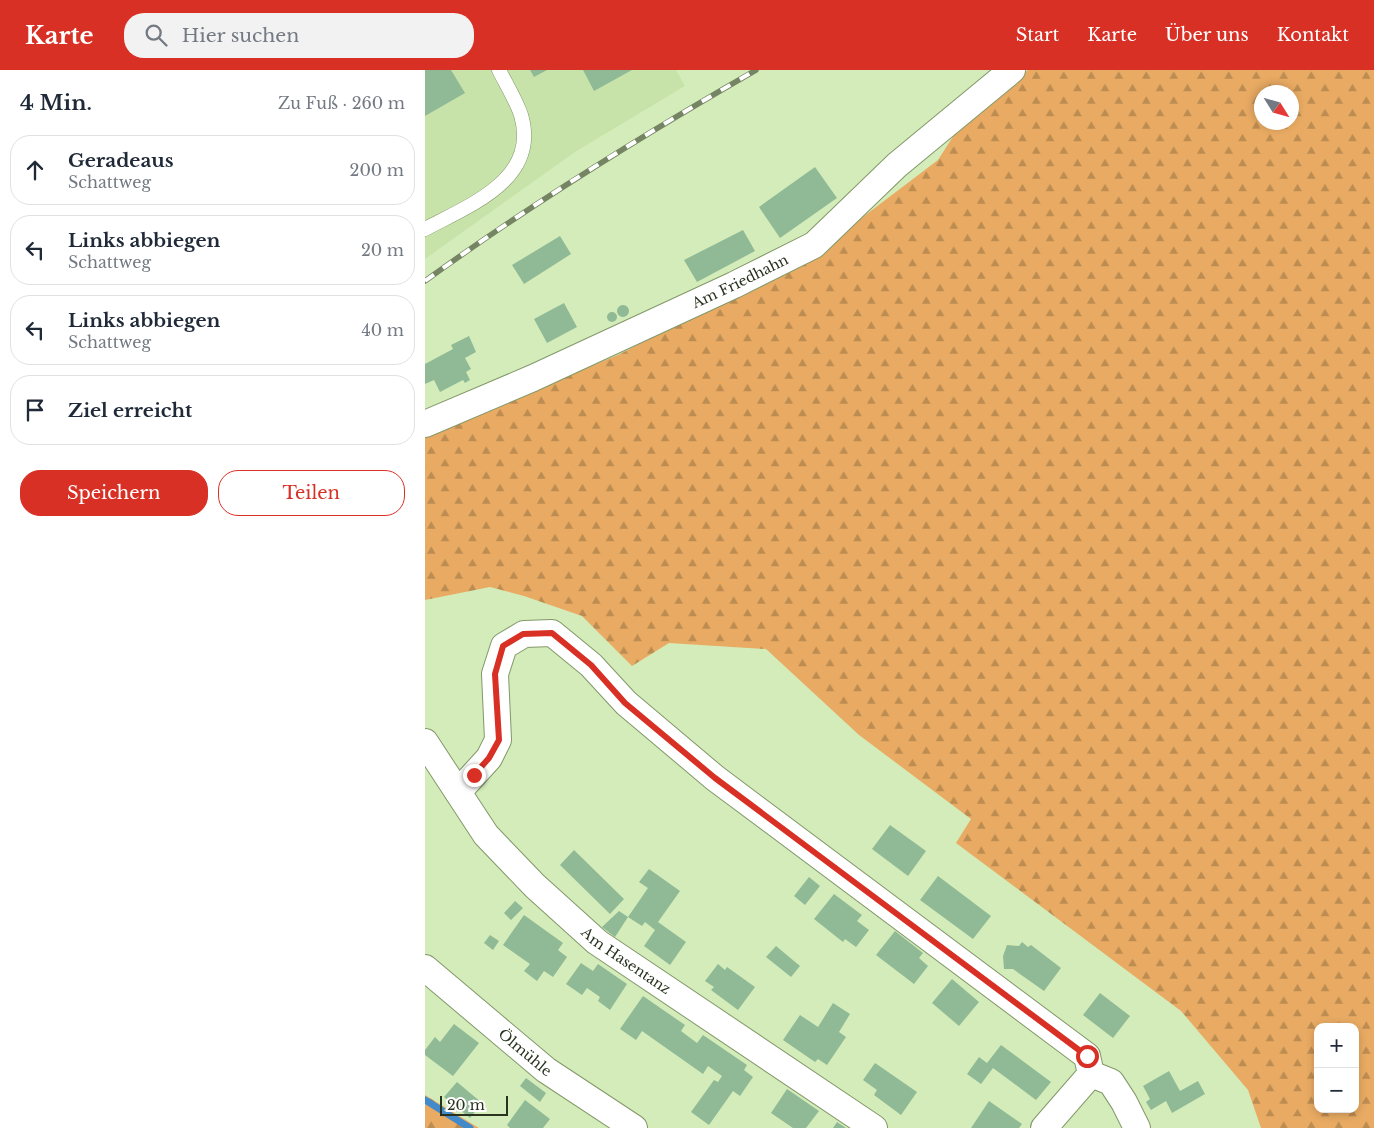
<!DOCTYPE html>
<html lang="de">
<head>
<meta charset="utf-8">
<style>
  :root { --surface:#fff; --page:#f2f2f3; --text:#1f2937; --muted:#747a83; --line:#e0e1e3; --accent:#d93025 }
  body { margin:0; font-family:"Libre Baskerville",serif; background:var(--page); color:var(--text) }
  .controls { position:absolute; right:15px; bottom:15px; display:grid; overflow:hidden; border-radius:10px; box-shadow:0 2px 8px #0003 }
  .controls button { width:45px; height:45px; display:grid; place-items:center; padding:0; border:0; border-bottom:1px solid var(--line); background:var(--surface); color:var(--text); font:25px sans-serif }
  .compass { position:absolute; left:829px; top:15px; width:45px; height:45px; border-radius:50%; background:var(--surface); box-shadow:0 2px 8px #0003; rotate:127deg }
  .scale { position:absolute; left:15px; bottom:12px; width:68px; box-sizing:border-box; padding-left:5px; border:2px solid #29321f; border-top:0; font-size:14px; line-height:18px; white-space:nowrap; color:#29321f; -webkit-text-stroke:4px #fff; paint-order:stroke }
  .stop { position:absolute; width:15px; height:15px; margin:-11px; border:4px solid #d93025; border-radius:50%; background:#fff }
  .stop.end { background:#d93025; border-color:#fff; box-shadow:0 1px 5px #0008 }
  .list { margin:0; padding:0; list-style:none }
  h2 { display:flex; justify-content:space-between; align-items:center; height:65px; margin:0; padding:0 20px; font-size:21px }
  h2 small { font-size:16px; font-weight:400; color:var(--muted) }
  .list li { display:grid; grid-template-columns:32px 1fr auto; gap:15px; align-items:center; box-sizing:border-box; height:70px; margin:0 10px 10px; padding:0 10px; border:1px solid var(--line); border-radius:20px }
  .list b { display:block; font-size:19px; white-space:nowrap }
  .list p { margin:0; font-size:16px; white-space:nowrap; color:var(--muted) }
  .list em { font-size:16px; font-style:normal; color:var(--muted) }
  .actions { display:flex; gap:10px; padding:15px 20px }
  .actions a { flex:1; padding:11px 0; border:1px solid var(--accent); border-radius:20px; text-align:center; font-size:18px; color:var(--accent) }
  .actions .main { background:var(--accent); color:#fff }
  .icon { flex:none; width:28px; height:28px; fill:none; stroke:currentColor; stroke-width:2; stroke-linecap:round; stroke-linejoin:round }
  .map { position:relative; flex:none; width:949px; height:1058px; overflow:hidden }
  header { display:flex; align-items:center; gap:30px; box-sizing:border-box; height:70px; padding:0 25px; background:var(--accent); color:#fff }
  header strong { font-size:24px }
  nav { display:flex; gap:28px; margin-inline-start:auto; font-size:18px }
  .search { width:350px; height:45px; background:var(--page); display:flex; align-items:center; gap:12px; box-sizing:border-box; padding:0 18px; border-radius:20px; color:var(--muted); font-size:19px }
  main { display:flex }
  aside { flex:1; background:var(--surface) }
  .map>svg:first-child { display:block }
  .built { fill:#c8e3aa }
  .forest { fill:url(#forest-firs); fill-rule:evenodd }
  .lines { fill:none; stroke-linecap:round; stroke-linejoin:round }
  .stream { stroke:#438acb; stroke-width:7 }
  .building { fill:#8fba95 }
  .service-casing { stroke:#829869; stroke-width:15 }
  .minor-casing { stroke:#829869; stroke-width:28 }
  .service { stroke:#fff; stroke-width:14 }
  .minor { stroke:#fff; stroke-width:26 }
  .rail-casing { stroke:#758564; stroke-width:5.5 }
  .rail { stroke:#fff; stroke-width:4; stroke-dasharray:11; stroke-linecap:butt }
  .route { stroke:#d93025; stroke-width:6 }
  .labels { text-anchor:middle; dominant-baseline:central; stroke-width:5; stroke-linejoin:round; paint-order:stroke }
  .street-label { font-size:14px; fill:#29321f; stroke:#fff }
</style>
</head>
<body>
<header>
<strong>Karte</strong>
<div class="search"><svg class="icon" aria-label="search" viewBox="0 0 24 24"><circle cx="10" cy="10" r="6"/><path d="M15 15l6 6"/></svg>Hier suchen</div>
<nav><a>Start</a><a>Karte</a><a>Über uns</a><a>Kontakt</a></nav>
</header>
<main>
<aside>
<h2>4 Min.<small>Zu Fuß · 260 m</small></h2>
<ul class="list">
<li><svg class="icon" aria-label="ahead" viewBox="0 0 24 24"><path d="M12 20V5M6 11l6-6 6 6"/></svg><div><b>Geradeaus</b><p>Schattweg</p></div><em>200 m</em></li>
<li><svg class="icon" aria-label="left" viewBox="0 0 24 24"><path d="M17 20v-9H6M10 6l-5 5 5 5"/></svg><div><b>Links abbiegen</b><p>Schattweg</p></div><em>20 m</em></li>
<li><svg class="icon" aria-label="left" viewBox="0 0 24 24"><path d="M17 20v-9H6M10 6l-5 5 5 5"/></svg><div><b>Links abbiegen</b><p>Schattweg</p></div><em>40 m</em></li>
<li><svg class="icon" aria-label="arrive" viewBox="0 0 24 24"><path d="M6 21V4h12l-3 4 3 4H6"/></svg><div><b>Ziel erreicht</b></div></li>
</ul>
<div class="actions"><a class="main">Speichern</a><a>Teilen</a></div>
</aside>
<div class="map">
<svg width="949" height="1058" viewBox="0 0 949 1058">
  <defs>
    <pattern id="forest-firs" width="22" height="20" patternUnits="userSpaceOnUse" patternTransform="scale(1.25)"><rect width="22" height="20" fill="#e9ab63"/><path d="M5 1l3.5 6h-7zM16 11l3.5 6h-7z" fill="#bd8c51"/></pattern>
  </defs>
  <rect width="100%" height="100%" fill="#d4ecba"/>
  <path class="built" d="M0,0h251l9,16 -110,66 -150,107z"/>
  <path class="forest" d="M603,0h346v1058h-113l-13,-38 -67,-79 -225,-168 15,-24 -112,-84 -93,-86 -97,-6 -37,23 -50,-50 -58,-20 -34,-9 -65,13v-164l195,-82 202,-106 116,-88 23,-36zM836,22h30v30h-30zM893,957h37v82h-37z
    M0,1025l54,33h-54z"/>
  <g class="lines">
    <path class="stream" d="M0,1030l45,28"/>
  </g>
  <path class="building" d="M0,0h26l14,23 -40,23z
    M105,0h17l-13,7z
    M158,0h49l-38,21z
    M390,97l22,31 -57,40 -21,-31z
    M318,160l12,21 -58,31 -13,-22z
    M135,166l11,18 -47,30 -12,-19z
    M139,233l13,24 -30,16 -13,-24z
    M192 241a6 6 0 1 1 12 0a6 6 0 1 1-12 0Z
    M182 247a5 5 0 1 1 10 0a5 5 0 1 1-10 0Z
    M44,266l7,16 -11,6 6,11 -5,3 4,8 -5,3 -2,-3 -23,12 -6,-12 -9,4v-20l28,-15 -2,-4z
    M465,755l36,26 -18,25 -36,-27z
    M149,780l50,49 -14,15 -50,-49z
    M224,799l31,22 -22,31 28,20 -16,23 -26,-19 11,-16 -10,-8 -3,4 -14,-9 20,-29 -9,-6z
    M513,806l53,40 -18,23 -53,-39z
    M384,807l11,9 -15,19 -11,-9z
    M409,824l28,21 -5,6 12,9 -13,17 -11,-8 -2,3 -29,-23z
    M90,831l8,7 -12,12 -7,-7z
    M194,841l9,6 -13,20 -13,-10z
    M99,845l39,28 -5,7 9,7 -14,20 -9,-6 -7,10 -13,-10 6,-7 -27,-19z
    M470,861l28,22 -4,5 9,8 -14,18 -38,-29z
    M65,865l9,6 -6,9 -9,-7z
    M597,872l6,5 3,-2 30,23 -17,23 -31,-22h-9l-1,-13 4,-11 12,1z
    M351,876l24,20 -9,11 -25,-20z
    M156,893l12,8 5,-7 29,20 -17,26 -12,-9 2,-4 -13,-9 -5,7 -16,-11z
    M293,894l7,6 2,-3 28,20 -17,23 -27,-20 3,-3 -9,-6z
    M527,909l27,23 -20,24 -27,-23z
    M675,923l30,23 -17,22 -30,-23z
    M218,926l42,29 -4,6 16,12 6,-8 44,30 -3,5 9,7 -13,19 -7,-5 -24,34 -18,-13 23,-32 4,2 4,-6 -14,-10 -5,8 -61,-43 -6,9 -16,-11z
    M408,933l17,11 -11,18 7,5 -19,28 -9,-6 -3,3 -32,-22 17,-25 18,12z
    M29,954l25,19 -26,33 -28,-21v-5l10,-13 5,5z
    M576,975l50,37 -15,18 -43,-32 -12,16 -14,-10 12,-17 8,6z
    M450,993l42,29 -16,23 -27,-20 3,-5 -14,-10z
    M744,1001l11,20 18,-10 7,13 -33,19 -6,-12 -15,9 -5,-8 4,-3 -7,-13z
    M101,1008l20,15 -6,9 -20,-16z
    M32,1012l25,21 -12,15 -26,-21z
    M362,1019l32,22 -13,17h-13l-22,-15z
    M100,1030l25,19 -7,9h-33l-3,-3z
    M564,1031l33,23 -3,4h-48z
    M412,1052l9,6h-13z"/>
  <g class="lines">
    <defs>
      <path id="service" d="M0,159c45,-24 115,-50 96,-114 -5,-15 -15,-31 -22,-45"/>
      <g id="minor">
        <path id="s1" d="M0,354l108,-46 201,-93 80,-40 83,-80 115,-95"/>
        <path id="s2" d="M0,672l61,93 49,51 62,56 277,186"/>
        <path d="M33,722l31,-34 9,-18 -3,-66 9,-28 20,-12 28,-1 39,32 35,38 89,75 372,278 4,18 -47,54"/>
        <path id="s3" d="M0,898l121,102 88,58"/>
        <path d="M666,1004l20,8 13,20 13,26"/>
      </g>
    </defs>
    <use href="#service" class="service-casing"/>
    <use href="#minor" class="minor-casing"/>
    <use href="#service" class="service"/>
    <use href="#minor" class="minor"/>
    <defs>
      <path id="rail" d="M0,211c106,-77 218,-146 331,-211"/>
    </defs>
    <use href="#rail" class="rail-casing"/>
    <use href="#rail" class="rail"/>
  </g>
  <g class="lines">
    <path class="route" d="M49,705l15,-17 10,-18 -4,-66 8,-28 20,-12 29,-1 39,32 34,38 90,75 372,278"/>
  </g>
  <g class="labels">
    <g class="street-label">
      <text stroke="none"><textPath href="#s1" startOffset="346">Am Friedhahn</textPath></text>
      <text stroke="none"><textPath href="#s2" startOffset="300">Am Hasentanz</textPath></text>
      <text stroke="none"><textPath href="#s3" startOffset="131">Ölmühle</textPath></text>
    </g>
  </g>
</svg>
<div class="controls">
<button>+</button>
<button>−</button>
</div>
<svg class="compass" viewBox="-18 -18 36 36"><path d="M0-13l5 13h-10z" fill="#e53935"/><path d="M0 13l5-13h-10z" fill="#747a83"/></svg>
<div class="scale">20 m</div>
<div class="stop" style="left:662px;top:986px"></div>
<div class="stop end" style="left:49px;top:705px"></div>
</div>
</main>
</body>
</html>
